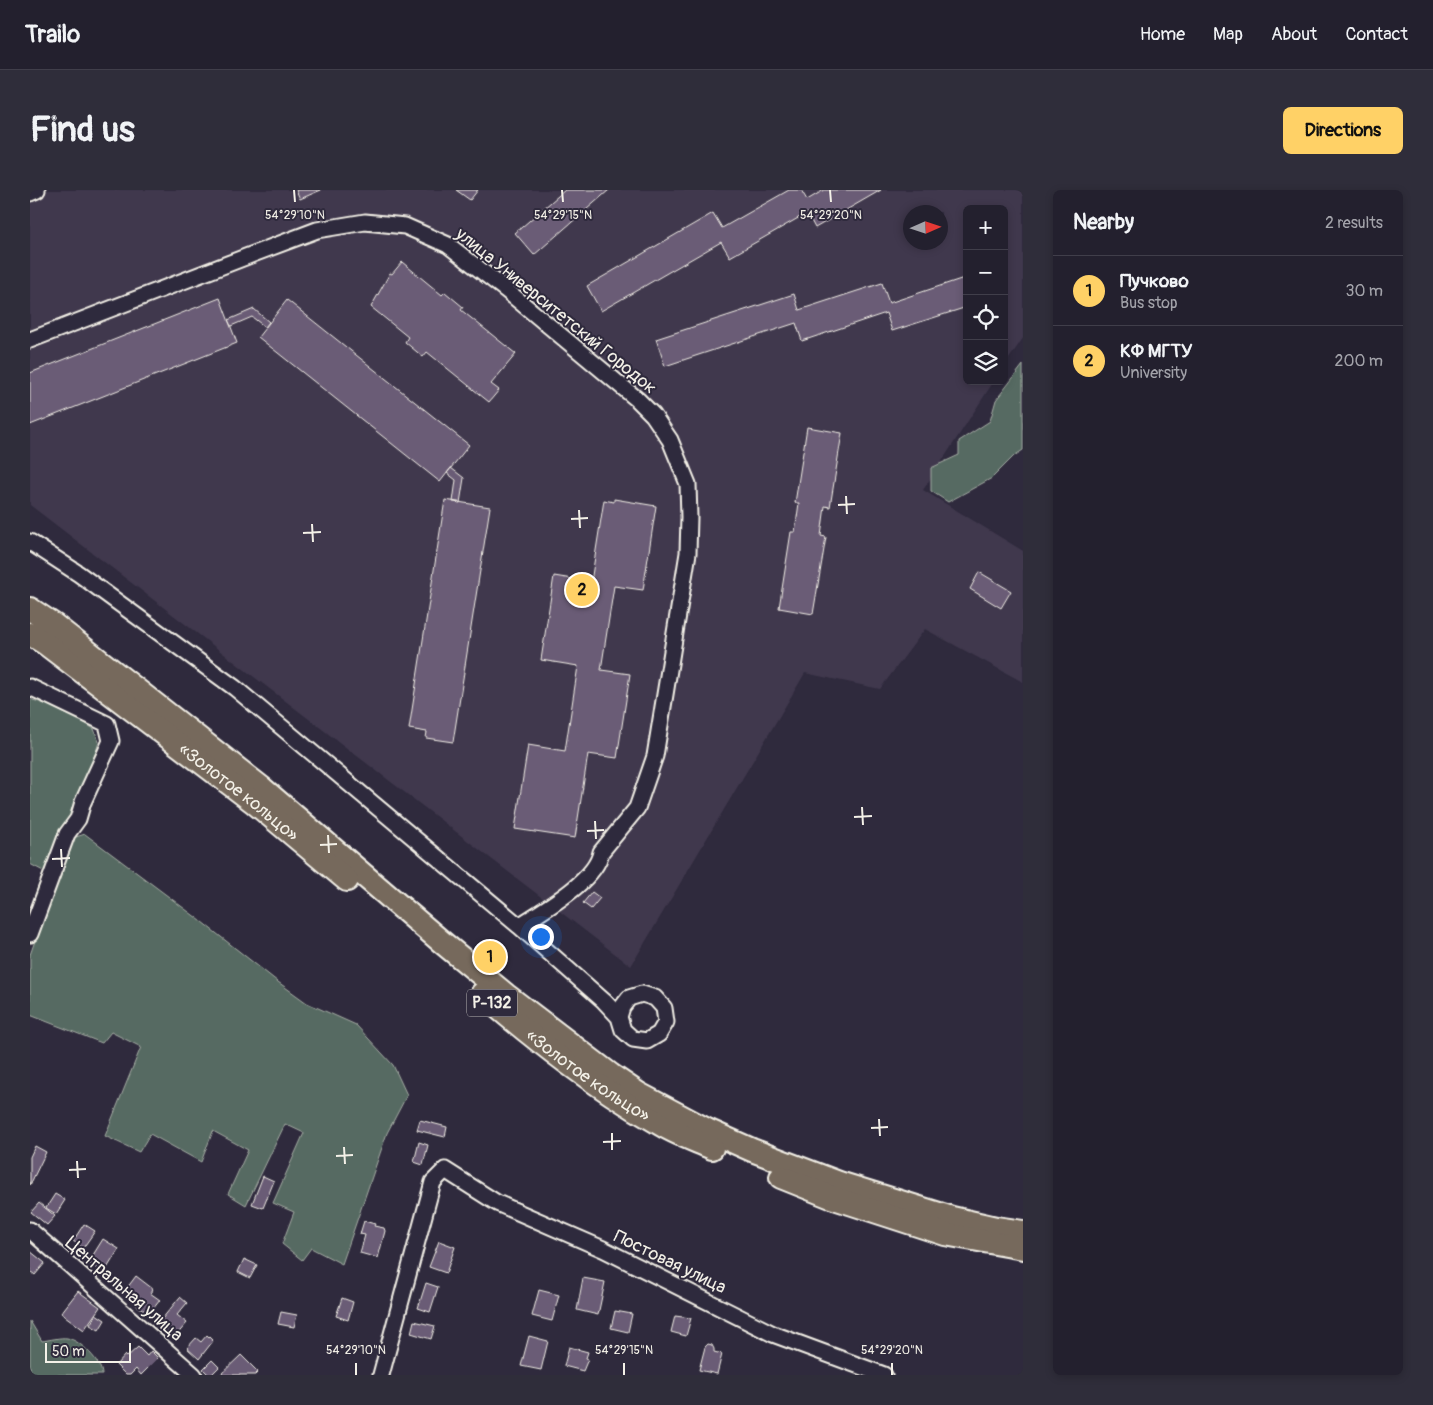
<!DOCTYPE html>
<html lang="en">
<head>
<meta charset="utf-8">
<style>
  :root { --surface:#23202e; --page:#2f2d3a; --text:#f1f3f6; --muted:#a3a3aa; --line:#403e4a; --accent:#ffd166 }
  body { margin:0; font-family:Pangolin,sans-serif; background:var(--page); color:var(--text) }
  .controls { position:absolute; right:15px; top:15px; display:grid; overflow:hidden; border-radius:8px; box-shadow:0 2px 8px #0003 }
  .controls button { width:45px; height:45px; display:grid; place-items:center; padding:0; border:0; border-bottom:1px solid var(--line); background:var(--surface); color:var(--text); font:25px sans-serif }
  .compass { position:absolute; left:873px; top:15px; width:45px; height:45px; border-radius:50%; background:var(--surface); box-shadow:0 2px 8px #0003; rotate:87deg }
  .scale { position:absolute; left:15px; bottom:12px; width:86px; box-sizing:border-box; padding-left:5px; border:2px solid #f4f1e8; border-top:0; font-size:14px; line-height:18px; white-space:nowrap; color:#f4f1e8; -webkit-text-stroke:4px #2f2a3d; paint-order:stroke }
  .you { position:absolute; left:510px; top:746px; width:18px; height:18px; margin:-12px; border:4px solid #fff; border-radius:50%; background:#1a73e8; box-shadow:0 0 0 8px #1a73e833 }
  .badge { display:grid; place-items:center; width:32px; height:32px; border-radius:50%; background:var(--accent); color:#111; font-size:16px; font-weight:700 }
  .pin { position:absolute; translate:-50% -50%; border:2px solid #fff; box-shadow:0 1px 5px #0006 }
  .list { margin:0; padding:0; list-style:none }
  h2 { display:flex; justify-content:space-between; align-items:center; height:65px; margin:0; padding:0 20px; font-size:21px }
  h2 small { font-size:16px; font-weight:400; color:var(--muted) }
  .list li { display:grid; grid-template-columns:32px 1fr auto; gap:15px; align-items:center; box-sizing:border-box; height:70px; padding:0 20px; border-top:1px solid var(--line) }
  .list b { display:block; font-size:19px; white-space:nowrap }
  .list p { margin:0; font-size:16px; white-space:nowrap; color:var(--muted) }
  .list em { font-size:16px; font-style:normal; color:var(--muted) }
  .icon { flex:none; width:28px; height:28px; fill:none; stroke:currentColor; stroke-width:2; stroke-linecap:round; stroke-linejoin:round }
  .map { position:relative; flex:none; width:993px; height:1185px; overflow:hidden; border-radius:8px }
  header { display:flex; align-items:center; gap:30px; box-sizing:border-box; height:70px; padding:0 25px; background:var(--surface); border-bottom:1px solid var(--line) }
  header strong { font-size:24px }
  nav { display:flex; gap:28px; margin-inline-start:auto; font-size:18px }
  .intro { display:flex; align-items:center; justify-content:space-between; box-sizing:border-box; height:120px; padding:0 30px }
  h1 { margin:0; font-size:35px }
  .button { padding:12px 22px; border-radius:8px; background:var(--accent); color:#111; font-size:18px; font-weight:700 }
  main { display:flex; gap:30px; padding:0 30px }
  aside { flex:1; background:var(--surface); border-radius:8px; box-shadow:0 2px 8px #0003 }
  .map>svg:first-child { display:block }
  .built { fill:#41394e; fill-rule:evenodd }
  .green { fill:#576a62; stroke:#a6aea5 }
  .building { fill:#6a5b76; stroke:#f4f1e8 }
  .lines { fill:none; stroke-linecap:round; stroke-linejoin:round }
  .minor-casing { stroke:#f4f1e8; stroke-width:19 }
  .highway-casing { stroke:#f4f1e8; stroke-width:26 }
  .minor { stroke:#2f2a3d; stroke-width:15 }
  .highway { stroke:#76695c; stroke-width:22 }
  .ticks { fill:none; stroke:#f4f1e8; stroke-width:2 }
  .labels { text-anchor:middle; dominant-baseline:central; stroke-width:4; stroke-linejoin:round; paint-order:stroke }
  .shield { fill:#2f2a3d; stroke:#b9b5b5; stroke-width:1 }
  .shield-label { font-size:16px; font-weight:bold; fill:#f4f1e8 }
  .street-label { font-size:18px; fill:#f4f1e8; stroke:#2f2a3d }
  .ticks-label { font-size:12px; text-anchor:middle; fill:#f4f1e8; stroke:#2f2a3d; stroke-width:4; stroke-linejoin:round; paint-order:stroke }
</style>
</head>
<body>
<header>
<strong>Trailo</strong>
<nav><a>Home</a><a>Map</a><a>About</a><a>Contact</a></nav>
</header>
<div class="intro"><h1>Find us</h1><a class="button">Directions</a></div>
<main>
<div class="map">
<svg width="993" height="1185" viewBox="0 0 993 1185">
  <rect width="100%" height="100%" fill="#2f2a3d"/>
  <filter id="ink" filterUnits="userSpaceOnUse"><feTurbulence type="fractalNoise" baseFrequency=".02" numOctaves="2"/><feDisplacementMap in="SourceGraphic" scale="10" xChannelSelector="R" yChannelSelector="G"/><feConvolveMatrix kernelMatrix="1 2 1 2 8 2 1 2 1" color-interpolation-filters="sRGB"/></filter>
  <g filter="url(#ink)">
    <path class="built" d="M0,0h993v148l-19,28v-157h-37v172h27l-71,109 100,61v131l-98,-53 -45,60 -75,-16 -174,293 -601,-461zM881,22h30v30h-30z"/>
    <path class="green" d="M993,175v85l-9,6 -22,22 -44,24 -17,-11v-23l28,-13v-14l31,-20 6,-21z
      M0,509l34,11 30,19 5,13 -26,80 -26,51 -17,-9z
      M55,644l112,84 81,64 29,21 49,22 37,40 14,30 -20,38 -45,131 -31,-16 -9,12 -20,-16 12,-32 -21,-9 31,-70 -19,-9 -39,81 -18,-11 20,-44 -35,-19 -12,31 -51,-28 -11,18 -34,-16 36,-89 -30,-15 -9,11 -72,-28v-60l26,-74 17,-43z
      M0,1131l12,20c7,-1 19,-4 25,-3 13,2 35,24 35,37h-72z"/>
    <path class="building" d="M266,0h25l-21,9z
      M426,0h22l-8,10z
      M535,0h44l-75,65 -19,-22z
      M759,0h12l6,10 17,-10h57l-66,38 -8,-15 -77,44 -9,-15 -120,69 -14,-25 126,-73 9,15z
      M372,72l40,33 3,-3 18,15 -2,3 55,44 -25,30 8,6 -10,12 -62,-50 -4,5 -18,-15 3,-5 -37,-30 19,-34 2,1z
      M937,87v30l-75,24 -6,-18 -84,28 -6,-18 -131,43 -9,-27 138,-45 5,16 83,-27 7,20z
      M190,108l17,45 -207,82v-52z
      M257,110l182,145 -29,37 -182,-145z
      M224,119l15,13 -4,5 -13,-10 -21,9 -3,-6z
      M777,237l35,6 -12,74 -5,-1 -4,30 5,1 -13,77 -34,-6 12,-76h4l4,-29h-4z
      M421,278l13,10 -4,25 -7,-1 3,-22 -9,-7z
      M584,309l42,7 -13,84 -29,-4 -13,84 29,4 -13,84 -29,-4 -13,84 -60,-9 13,-84 37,6 13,-85 -37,-6 13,-84 37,6 13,-82 10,2z
      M415,310l45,7 -37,235 -27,-4 1,-6 -18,-3z
      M949,382l32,19 -10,17 -31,-19z
      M562,702l8,6 -9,11 -8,-6z
      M390,930l27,7 -2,10 -28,-7z
      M389,952l9,3 -5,20 -9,-3z
      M5,956l11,6 -16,33v-28z
      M233,986l11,5 -11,27 -11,-4z
      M25,1004l10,6 -9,14 -10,-6z
      M9,1013l16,13 -8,9 -16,-13z
      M334,1031l11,3 -1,2 10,2 1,3 -7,27 -18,-5 5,-18 -5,-1z
      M54,1034l11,7 -12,17 -10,-7z
      M73,1049l16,10 -15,24 -16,-10z
      M409,1051l16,6 -9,26 -17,-6z
      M0,1061l15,12 -10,12 -5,-4z
      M214,1069l13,6 -7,13 -12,-6z
      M106,1086l17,13 -3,4 10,7 -11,14 -14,-10 2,-2 -13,-10z
      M553,1088l22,4 -7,33 -21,-5z
      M396,1093l12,4 -8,25 -12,-4z
      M509,1100l20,5 -7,26 -20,-5z
      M48,1101l22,16 -16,23 -23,-17z
      M150,1107l7,6 -10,12 10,8 -13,15 -17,-13z
      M312,1108l11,4 -5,18 -12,-4z
      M585,1121l17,3 -4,18 -17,-4z
      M251,1122l16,3 -3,12 -16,-3z
      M66,1124l9,6 -6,10 -9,-5z
      M645,1126l16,2 -5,18 -15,-4z
      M384,1131l21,5 -4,13 -20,-6z
      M177,1145l6,6 -14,18 -12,-11 9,-10 5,4z
      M499,1146l19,5 -7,29 -20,-4z
      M678,1154l4,1 2,4v3l8,2 -5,20 -18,-4 6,-23z
      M108,1157l9,9 4,-5 7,7 -17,17 -5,-6 -6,6h-4l-10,-10 9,-10 2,2z
      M539,1157l19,5 -2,6 2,1 -5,12 -19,-5z
      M211,1165l17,17 -3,3h-35z
      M182,1170l7,7 -8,8h-2l-6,-6z"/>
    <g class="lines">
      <defs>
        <path id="minor" d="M0,3l7,-3
          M0,150l226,-87 61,-23 48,-8 40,4 43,19 58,45 132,110 15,15 17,25 18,44 1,33 -1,36 -33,203 -18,52 -36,44c-5,29 -58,58 -82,74
          M0,352l49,32 156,114 284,238 85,75 15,16 4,13 10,9 14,2 12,-7 7,-12 -2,-14 -9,-10 -13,-4 -13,4 -7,9 -3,10
          M0,497l77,37 4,17 -28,61 -5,17 -11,15 -37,100
          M0,1040l164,145
          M351,1185l52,-193 12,-12 52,33 106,46 170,85 111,41"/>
        <g id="highway">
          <path d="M0,419l24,16 209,164 180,154 63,52 105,80 28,19 68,36 45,20 87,33 113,35 44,10 27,4"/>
          <path id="s1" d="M0,444l16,10 209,159 92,77"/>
          <path id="s2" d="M452,804c55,47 112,92 175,128 17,11 37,18 55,26"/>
          <path d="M751,987l50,20 114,37 78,14"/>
        </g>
      </defs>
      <use href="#minor" class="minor-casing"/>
      <use href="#highway" class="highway-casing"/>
      <use href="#minor" class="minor"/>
      <use href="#highway" class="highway"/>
    </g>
  </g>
  <path class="ticks" d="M264,0l1,12M532,0l1,12M800,0l1,12M816,306l1,18M808,315l17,-1M549,320l1,18M541,329l17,-1M282,334l1,18M273,343l18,-1M832,617l1,18M824,627l18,-1M565,631l1,18M557,641l17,-1M298,645l1,18M290,655l17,-1M31,659l1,18M22,669l18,-1M849,929l1,17M841,938l17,-1M582,943v17M573,952l18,-1M314,957l1,17M306,966l17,-1M47,971l1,17M39,980l17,-1M326,1173v12M594,1173v12M862,1173v12"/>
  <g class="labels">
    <rect class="shield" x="437" y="799.5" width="50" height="27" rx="4"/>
    <g class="shield-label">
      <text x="462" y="813">Р-132</text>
    </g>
    <g class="street-label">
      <text transform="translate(526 121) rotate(39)">улица Университетский Городок</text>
      <text stroke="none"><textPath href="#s1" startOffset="262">«Золотое кольцо»</textPath></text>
      <text stroke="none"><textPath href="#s2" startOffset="134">«Золотое кольцо»</textPath></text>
      <text transform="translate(640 1072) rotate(26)">Постовая улица</text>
      <text transform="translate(94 1099) rotate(41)">Центральная улица</text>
    </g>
  </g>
  <g class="ticks-label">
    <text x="265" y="29">54°29'10"N</text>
    <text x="533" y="29">54°29'15"N</text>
    <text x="801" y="29">54°29'20"N</text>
    <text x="326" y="1164">54°29'10"N</text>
    <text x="594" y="1164">54°29'15"N</text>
    <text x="862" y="1164">54°29'20"N</text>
  </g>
</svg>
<div class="controls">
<button>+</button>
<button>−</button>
<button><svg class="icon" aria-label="locate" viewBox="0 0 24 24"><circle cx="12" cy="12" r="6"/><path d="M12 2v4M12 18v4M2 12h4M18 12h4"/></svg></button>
<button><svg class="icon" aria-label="layers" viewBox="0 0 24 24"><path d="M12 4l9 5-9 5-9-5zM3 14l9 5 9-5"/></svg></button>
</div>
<svg class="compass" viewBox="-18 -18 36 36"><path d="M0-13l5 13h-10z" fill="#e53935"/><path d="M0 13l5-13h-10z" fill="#a3a3aa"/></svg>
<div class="scale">50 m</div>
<div class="you"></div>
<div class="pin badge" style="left:460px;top:767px">1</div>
<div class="pin badge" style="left:552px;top:400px">2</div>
</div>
<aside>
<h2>Nearby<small>2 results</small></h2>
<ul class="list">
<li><span class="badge">1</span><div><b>Пучково</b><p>Bus stop</p></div><em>30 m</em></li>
<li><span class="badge">2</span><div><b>КФ МГТУ</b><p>University</p></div><em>200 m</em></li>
</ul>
</aside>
</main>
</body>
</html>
